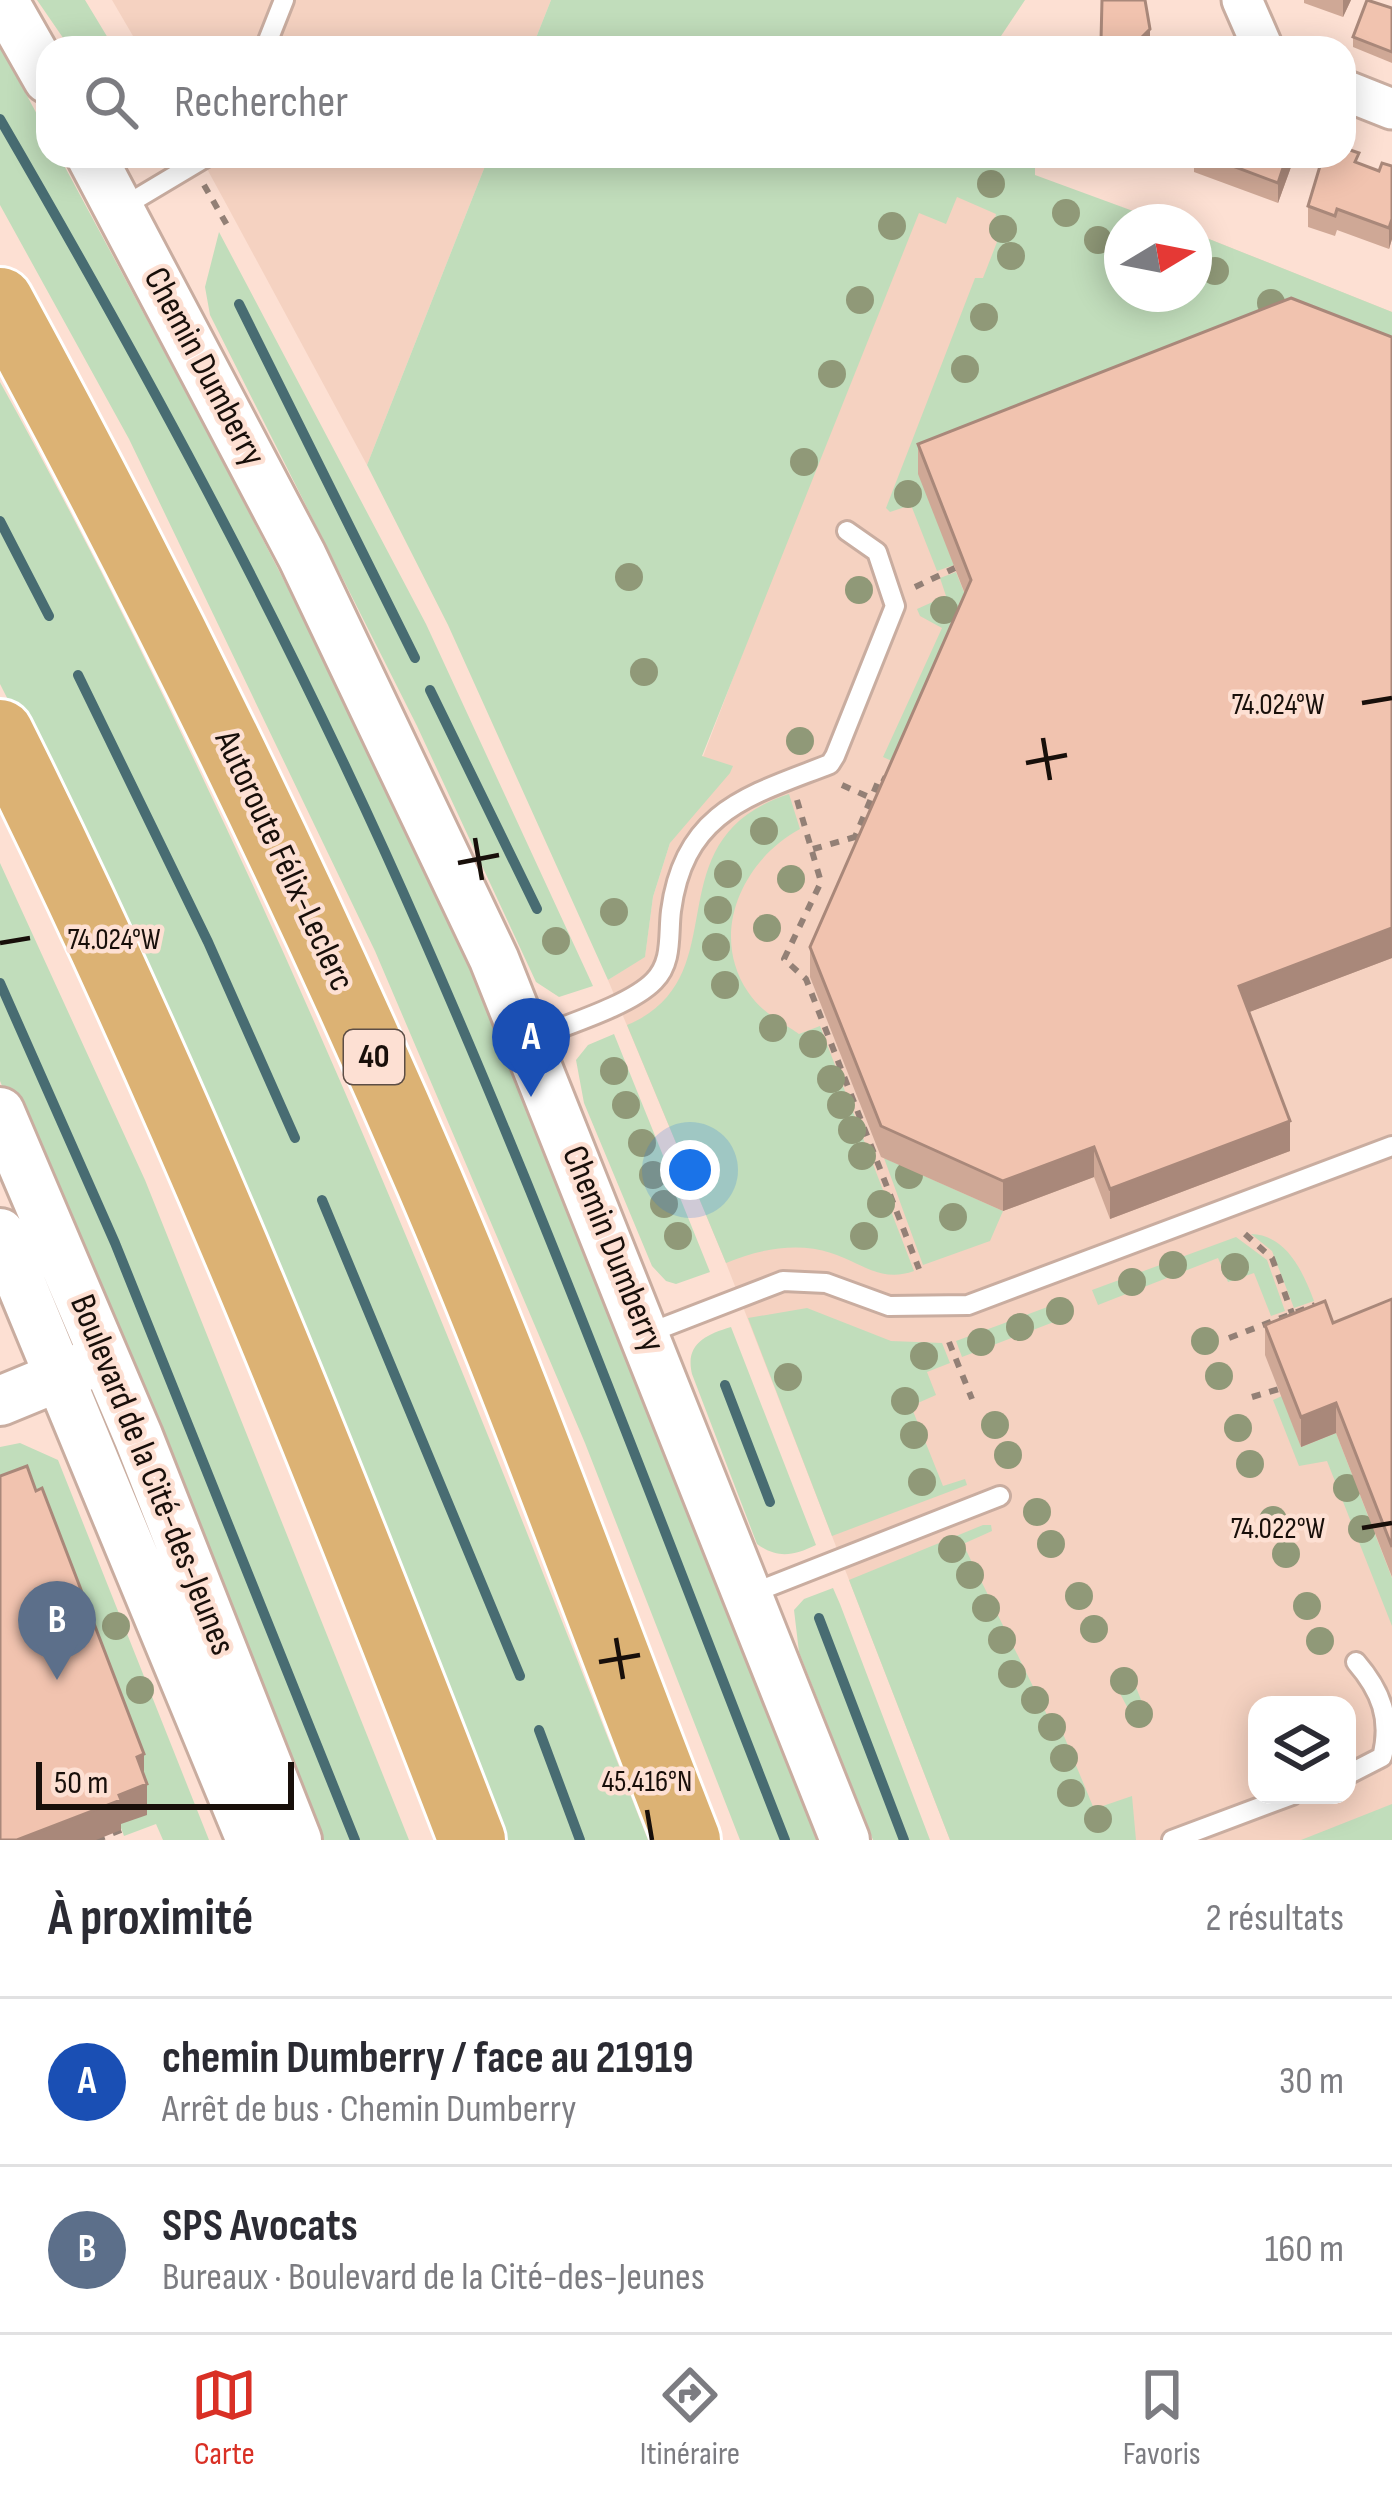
<!DOCTYPE html>
<html lang="fr">
<head>
<meta charset="utf-8">
<style>
  :root { --surface:#fff; --page:#f2f2f3; --text:#2b2b33; --muted:#7c7c81; --line:#e1e1e2; --accent:#d93025 }
  body { margin:0; font-family:"Sofia Sans Condensed",sans-serif; background:var(--page); color:var(--text) }
  .controls { position:absolute; right:36px; bottom:36px; display:grid; overflow:hidden; border-radius:24px; box-shadow:0 6px 30px #0003 }
  .controls button { width:108px; height:108px; display:grid; place-items:center; padding:0; border:0; border-bottom:3px solid var(--line); background:var(--surface); color:var(--text); font:60px sans-serif }
  .compass { position:absolute; left:1104px; top:204px; width:108px; height:108px; border-radius:50%; background:var(--surface); box-shadow:0 6px 30px #0003; rotate:80deg }
  .scale { position:absolute; left:36px; bottom:30px; width:258px; box-sizing:border-box; padding-left:12px; border:6px solid #180f0a; border-top:0; font-size:33px; line-height:42px; white-space:nowrap; color:#180f0a; -webkit-text-stroke:9px #fde0d3; paint-order:stroke }
  .you { position:absolute; left:690px; top:1170px; width:42px; height:42px; margin:-30px; border:9px solid #fff; border-radius:50%; background:#1a73e8; box-shadow:0 0 0 18px #1a73e833 }
  .badge { display:grid; place-items:center; width:78px; height:78px; border-radius:50%; background:var(--accent); color:#fff; font-size:39px; font-weight:700 }
  .pin { position:absolute; translate:-50% -99px; filter:drop-shadow(0 3px 6px #0008) }
  .pin::after { content:''; position:absolute; top:63px; width:42px; height:36px; background:inherit; clip-path:polygon(0 0,100% 0,50% 100%) }
  .list { margin:0; padding:0; list-style:none }
  h2 { display:flex; justify-content:space-between; align-items:center; height:156px; margin:0; padding:0 48px; font-size:51px }
  h2 small { font-size:39px; font-weight:400; color:var(--muted) }
  .list li { display:grid; grid-template-columns:78px 1fr auto; gap:36px; align-items:center; box-sizing:border-box; height:168px; padding:0 48px; border-top:3px solid var(--line) }
  .list b { display:block; font-size:45px; white-space:nowrap }
  .list p { margin:0; font-size:39px; white-space:nowrap; color:var(--muted) }
  .list em { font-size:39px; font-style:normal; color:var(--muted) }
  .icon { flex:none; width:66px; height:66px; fill:none; stroke:currentColor; stroke-width:2; stroke-linecap:round; stroke-linejoin:round }
  .map { position:relative; flex:none; width:1392px; height:1840px; overflow:hidden }
  .search { position:absolute; background:var(--surface); box-shadow:0 6px 30px #0003; left:36px; right:36px; top:36px; height:132px; display:flex; align-items:center; gap:30px; box-sizing:border-box; padding:0 42px; border-radius:36px; color:var(--muted); font-size:45px }
  .sheet { height:492px; background:var(--surface) }
  nav { display:flex; justify-content:space-around; align-items:center; box-sizing:border-box; height:168px; border-top:3px solid var(--line); background:var(--surface); font-size:33px; color:var(--muted) }
  nav a { display:grid; justify-items:center; gap:6px }
  nav .on { color:var(--accent) }
  .map>svg:first-child { display:block }
  .built { fill:#f5d2c1; fill-rule:evenodd }
  .green { fill:#c1ddbb }
  .lines { fill:none; stroke-linecap:round; stroke-linejoin:round }
  .stream { stroke:#486c72; stroke-width:10 }
  .service-casing { stroke:#c9ada0; stroke-width:24 }
  .minor-casing { stroke:#c9ada0; stroke-width:45 }
  .tertiary-casing { stroke:#c9ada0; stroke-width:54 }
  .motorway-casing { stroke:#fff; stroke-width:72 }
  .path { stroke:#938076; stroke-width:6; stroke-dasharray:9 9; stroke-linecap:butt }
  .service { stroke:#fff; stroke-width:18 }
  .minor { stroke:#fff; stroke-width:39 }
  .tertiary { stroke:#fff; stroke-width:48 }
  .motorway { stroke:#dcb274; stroke-width:66 }
  .tree { fill:#909978 }
  .wall { fill:#cfa896 }
  .shaded-wall { fill:#a9887a }
  .building { fill:#f1c3af; stroke:#a9887a; stroke-width:3 }
  .ticks { fill:none; stroke:#180f0a; stroke-width:4.5 }
  .labels { text-anchor:middle; dominant-baseline:central; stroke-width:9; stroke-linejoin:round; paint-order:stroke }
  .shield { fill:#fde0d3; stroke:#5d4e46; stroke-width:3 }
  .shield-label { font-size:33px; font-weight:bold; fill:#180f0a }
  .street-label { font-size:36px; fill:#180f0a; stroke:#fde0d3 }
  .ticks-label { font-size:30px; text-anchor:middle; fill:#180f0a; stroke:#fde0d3; stroke-width:9; stroke-linejoin:round; paint-order:stroke }
</style>
</head>
<body>
<div class="map">
<svg width="1392" height="1840" viewBox="0 0 1392 1840">
  <rect width="100%" height="100%" fill="#fde0d3"/>
  <path class="built" d="M112,0h439l-19,48h-392z
    M200,156h289l-122,309 -143,-265z
    M924,178l239,44h-41v72h72v-61l198,79v1528h-442l-224,-577 -118,-283 37,-24 8,-59 17,-54zM1257,1705h90v90h-90z"/>
  <path class="green" d="M37,0h48l29,48h-44z
    M551,0h474l-32,48h-461z
    M0,45l48,90v21h11c125,232 250,464 362,702 150,319 269,654 398,982h-79l-155,-397 -210,-492 -246,-512 -129,-234z
    M489,156h546v19l128,47h-41v72h72v-61l198,79v55l-473,107 35,91 -17,6 -26,-66 -21,7 -4,-4 89,-230h8l14,-36 -6,-6 5,-22 -39,-17 -11,27 -27,-11 -217,543 31,10 -3,7 -60,70 -17,54 -8,60 -37,23 -160,-355 -81,-160z
    M219,232l207,392 167,362 -34,11 -23,-15 -119,-256 -207,-411 -5,-28z
    M0,382c259,467 454,962 648,1458h-152l-413,-992 -83,-164z
    M956,572l15,38 -68,156 -20,-9 59,-129 -22,-12 -3,-7 29,-13 -6,-18z
    M789,794l11,35c-56,30 -92,103 -52,163 13,20 32,29 51,42l21,-8 94,245c-33,12 -52,-8 -83,-18 -33,-11 -73,-4 -105,10l-99,-238c115,-48 21,-185 162,-231z
    M0,863l145,317 264,660h-98l-311,-759z
    M614,1034l96,238 -34,12 -10,-3 -14,-15 -68,-163 -8,-43 12,-15z
    M884,1158l119,53 -13,30 -67,24z
    M1251,1234c36,1 52,38 63,67l-20,7 -22,-57z
    M1236,1237l31,23 18,51 -14,5 -17,-43 -26,9 -10,-24 -120,47 -6,-15z
    M1066,1300l6,15 -110,42 -6,-16z
    M807,1308l84,33 51,2 8,20 -23,9 9,23 -25,11 32,80 22,-7 2,6 -135,51 -84,-218z
    M731,1327l85,218c-23,11 -38,14 -59,-1l-65,-170c-7,-29 12,-39 39,-47z
    M1282,1396l19,51 35,-14 56,145v48l-65,-165 -28,5 -26,-66z
    M20,1443l38,17 151,380h-46l-7,-16 -32,12 -124,-330v-59z
    M983,1525h8l1,6 -29,13 87,177 7,-2 37,90 38,-13 4,44h-186l-101,-260z
    M833,1588l7,16 90,236h-57l-74,-188 -5,-42 10,-11z
    M1123,1669l7,3 17,43 -6,8 -8,-5 -18,-34z
    M1392,1804v36h-91z"/>
  <g class="lines">
    <path class="stream" d="M0,119c139,239 271,482 385,733 147,324 270,657 400,988
      M239,304l176,354
      M0,521l49,95
      M78,675l130,267 87,196
      M430,690l107,219
      M0,983l115,260 240,597
      M322,1200l198,476
      M725,1385l45,117
      M819,1618l85,222
      M539,1730l41,110"/>
    <defs>
      <path id="service" d="M265,48l19,-48
        M121,208l87,-52
        M529,1040c33,-14 101,-34 125,-59 19,-19 14,-46 17,-70 13,-101 80,-116 159,-147l5,-8 60,-150 -18,-54 -30,-21
        M646,1334l137,-53 43,2 63,23 79,-1 424,-159
        M750,1594l250,-98
        M1347,1775l35,-18c10,-38 -1,-66 -26,-95
        M1172,1840l120,-45"/>
      <path id="minor" d="M1242,0l21,48
        M1344,90l48,19"/>
      <path id="tertiary" d="M3,0l45,79
        M91,156l211,400 192,403 351,881
        M0,1112l138,324 159,404
        M0,1233l251,607
        M0,1401l90,-37"/>
      <path id="motorway" d="M0,301c156,287 300,580 429,880 93,217 172,440 258,659
        M0,733c180,360 327,732 472,1107"/>
    </defs>
    <use href="#service" class="service-casing"/>
    <use href="#minor" class="minor-casing"/>
    <use href="#tertiary" class="tertiary-casing"/>
    <use href="#motorway" class="motorway-casing"/>
    <path class="path" d="M204,185l23,40
      M915,587l40,-19
      M842,785l29,13
      M797,800l24,82 -37,77 22,20 113,290
      M860,838l-5,-1 25,-60 6,3
      M813,849l42,-12
      M1245,1234l27,24 21,58
      M1229,1338l86,-33
      M949,1342l23,57
      M1252,1397l27,-8
      M96,1840l25,-10"/>
    <use href="#service" class="service"/>
    <use href="#minor" class="minor"/>
    <use href="#tertiary" class="tertiary"/>
    <use href="#motorway" class="motorway"/>
  </g>
  <g class="tree">
    <circle cx="991" cy="184" r="14"/>
    <circle cx="1066" cy="213" r="14"/>
    <circle cx="892" cy="226" r="14"/>
    <circle cx="1003" cy="229" r="14"/>
    <circle cx="1098" cy="240" r="14"/>
    <circle cx="1011" cy="256" r="14"/>
    <circle cx="1215" cy="271" r="14"/>
    <circle cx="860" cy="300" r="14"/>
    <circle cx="1271" cy="303" r="14"/>
    <circle cx="984" cy="317" r="14"/>
    <circle cx="965" cy="369" r="14"/>
    <circle cx="832" cy="374" r="14"/>
    <circle cx="804" cy="462" r="14"/>
    <circle cx="908" cy="494" r="14"/>
    <circle cx="629" cy="577" r="14"/>
    <circle cx="859" cy="590" r="14"/>
    <circle cx="944" cy="610" r="14"/>
    <circle cx="644" cy="672" r="14"/>
    <circle cx="800" cy="741" r="14"/>
    <circle cx="764" cy="831" r="14"/>
    <circle cx="728" cy="874" r="14"/>
    <circle cx="791" cy="879" r="14"/>
    <circle cx="718" cy="910" r="14"/>
    <circle cx="614" cy="912" r="14"/>
    <circle cx="767" cy="928" r="14"/>
    <circle cx="556" cy="941" r="14"/>
    <circle cx="716" cy="947" r="14"/>
    <circle cx="725" cy="985" r="14"/>
    <circle cx="773" cy="1028" r="14"/>
    <circle cx="813" cy="1044" r="14"/>
    <circle cx="614" cy="1071" r="14"/>
    <circle cx="831" cy="1079" r="14"/>
    <circle cx="626" cy="1105" r="14"/>
    <circle cx="841" cy="1105" r="14"/>
    <circle cx="852" cy="1130" r="14"/>
    <circle cx="642" cy="1143" r="14"/>
    <circle cx="862" cy="1156" r="14"/>
    <circle cx="653" cy="1175" r="14"/>
    <circle cx="909" cy="1175" r="14"/>
    <circle cx="664" cy="1204" r="14"/>
    <circle cx="881" cy="1204" r="14"/>
    <circle cx="953" cy="1217" r="14"/>
    <circle cx="678" cy="1236" r="14"/>
    <circle cx="864" cy="1236" r="14"/>
    <circle cx="1173" cy="1265" r="14"/>
    <circle cx="1235" cy="1267" r="14"/>
    <circle cx="1132" cy="1282" r="14"/>
    <circle cx="1060" cy="1311" r="14"/>
    <circle cx="1020" cy="1327" r="14"/>
    <circle cx="1205" cy="1341" r="14"/>
    <circle cx="981" cy="1342" r="14"/>
    <circle cx="924" cy="1356" r="14"/>
    <circle cx="1219" cy="1376" r="14"/>
    <circle cx="788" cy="1377" r="14"/>
    <circle cx="905" cy="1401" r="14"/>
    <circle cx="995" cy="1425" r="14"/>
    <circle cx="1238" cy="1428" r="14"/>
    <circle cx="914" cy="1435" r="14"/>
    <circle cx="1008" cy="1455" r="14"/>
    <circle cx="1250" cy="1464" r="14"/>
    <circle cx="922" cy="1482" r="14"/>
    <circle cx="1347" cy="1488" r="14"/>
    <circle cx="1037" cy="1512" r="14"/>
    <circle cx="1273" cy="1520" r="14"/>
    <circle cx="1362" cy="1529" r="14"/>
    <circle cx="1051" cy="1544" r="14"/>
    <circle cx="952" cy="1549" r="14"/>
    <circle cx="1286" cy="1554" r="14"/>
    <circle cx="970" cy="1575" r="14"/>
    <circle cx="1079" cy="1596" r="14"/>
    <circle cx="1307" cy="1606" r="14"/>
    <circle cx="986" cy="1608" r="14"/>
    <circle cx="116" cy="1626" r="14"/>
    <circle cx="1094" cy="1629" r="14"/>
    <circle cx="1002" cy="1640" r="14"/>
    <circle cx="1320" cy="1641" r="14"/>
    <circle cx="1012" cy="1674" r="14"/>
    <circle cx="1124" cy="1681" r="14"/>
    <circle cx="140" cy="1690" r="14"/>
    <circle cx="1035" cy="1700" r="14"/>
    <circle cx="1139" cy="1714" r="14"/>
    <circle cx="1052" cy="1727" r="14"/>
    <circle cx="1064" cy="1758" r="14"/>
    <circle cx="1071" cy="1793" r="14"/>
    <circle cx="1098" cy="1819" r="14"/>
  </g>
  <path class="wall" d="M1102,0h43l5,48h-49z
    M1304,0h47l-8,17 -39,-14z
    M1392,8v55l-39,-16v-10z
    M1194,156h101l-17,47 -84,-31z
    M1359,164l20,7 13,-5v73l-3,10 -52,-19 -2,6 -27,-9v-21z
    M1392,337v621l-143,54 41,139 -180,68 -16,-42 -91,34 -122,-54 -71,-180v-30l155,-353 -47,-120v-30z
    M1392,1299v278l-56,-144 -35,14 -36,-92v-30l68,-2z"/>
  <path class="shaded-wall" d="M1343,0h8l-8,17z
    M1150,29v19h-9v-10z
    M1287,156h8l-17,47v-20z
    M1392,219v20l-3,10v-21z
    M1392,928v30l-153,58v-30z
    M1290,1121v30l-180,68v-30z
    M1094,1147v30l-91,34v-30z
    M1336,1403v30l-35,14v-30z
    M144,1754v31l-7,-28z
    M147,1784v31l-26,9v6l-25,10h-79z"/>
  <path class="building" d="M1102,0h43l5,29 -9,9 -40,3z
    M1367,0l25,8v44l-39,-15z
    M1344,148l15,5 -4,9 24,9 3,-8 10,3v53l-3,9 -52,-19 -2,7 -27,-10 15,-50h21z
    M1206,156h81l-9,27z
    M1291,298l101,39v591l-153,58 51,135 -180,68 -16,-42 -91,34 -122,-55 -71,-179 161,-367 -53,-136z
    M1392,1299v248l-56,-144 -35,14 -36,-92 60,-24 8,22z
    M27,1466l9,25 6,-3 102,266 -7,3 10,27 -28,11 2,5 -104,40h-17v-364z"/>
  <path class="ticks" d="M1362,703l30,-5M1043,738l7,42M1026,763l41,-8M475,838l7,42M458,863l41,-8M0,943l30,-5M1362,1528l30,-5M616,1638l7,41M599,1662l41,-7M647,1810l5,30"/>
  <g class="labels">
    <rect class="shield" x="344" y="1030" width="60" height="54" rx="9"/>
    <g class="shield-label">
      <text x="374" y="1057">40</text>
    </g>
    <g class="street-label">
      <text transform="translate(204 367) rotate(62)">Chemin Dumberry</text>
      <text transform="translate(284 861) rotate(65)">Autoroute Félix-Leclerc</text>
      <text transform="translate(613 1249) rotate(68)">Chemin Dumberry</text>
      <text transform="translate(152 1475) rotate(68)">Boulevard de la Cité-des-Jeunes</text>
    </g>
  </g>
  <g class="ticks-label">
    <text x="1278" y="714">74.024°W</text>
    <text x="114" y="949">74.024°W</text>
    <text x="1278" y="1538">74.022°W</text>
    <text x="647" y="1791">45.416°N</text>
  </g>
</svg>
<div class="controls">
<button><svg class="icon" aria-label="layers" viewBox="0 0 24 24"><path d="M12 4l9 5-9 5-9-5zM3 14l9 5 9-5"/></svg></button>
</div>
<svg class="compass" viewBox="-18 -18 36 36"><path d="M0-13l5 13h-10z" fill="#e53935"/><path d="M0 13l5-13h-10z" fill="#7c7c81"/></svg>
<div class="scale">50 m</div>
<div class="you"></div>
<div class="pin badge" style="left:531px;top:1097px;background:#1a4fb4">A</div>
<div class="pin badge" style="left:57px;top:1680px;background:#5c6f8a">B</div>
<div class="search"><svg class="icon" aria-label="search" viewBox="0 0 24 24"><circle cx="10" cy="10" r="6"/><path d="M15 15l6 6"/></svg>Rechercher</div>
</div>
<section class="sheet">
<h2>À proximité<small>2 résultats</small></h2>
<ul class="list">
<li><span class="badge" style="background:#1a4fb4">A</span><div><b>chemin Dumberry / face au 21919</b><p>Arrêt de bus · Chemin Dumberry</p></div><em>30 m</em></li>
<li><span class="badge" style="background:#5c6f8a">B</span><div><b>SPS Avocats</b><p>Bureaux · Boulevard de la Cité-des-Jeunes</p></div><em>160 m</em></li>
</ul>
</section>
<nav>
<a class="on"><svg class="icon" aria-label="map" viewBox="0 0 24 24"><path d="M3 6l6-2 6 2 6-2v14l-6 2-6-2-6 2zM9 4v14M15 6v14"/></svg>Carte</a>
<a><svg class="icon" aria-label="directions" viewBox="0 0 24 24"><path d="M12 3l9 9-9 9-9-9zM9 14v-3h6M13 9l2 2-2 2"/></svg>Itinéraire</a>
<a><svg class="icon" aria-label="saved" viewBox="0 0 24 24"><path d="M7 4h10v16l-5-4-5 4z"/></svg>Favoris</a>
</nav>
</body>
</html>
